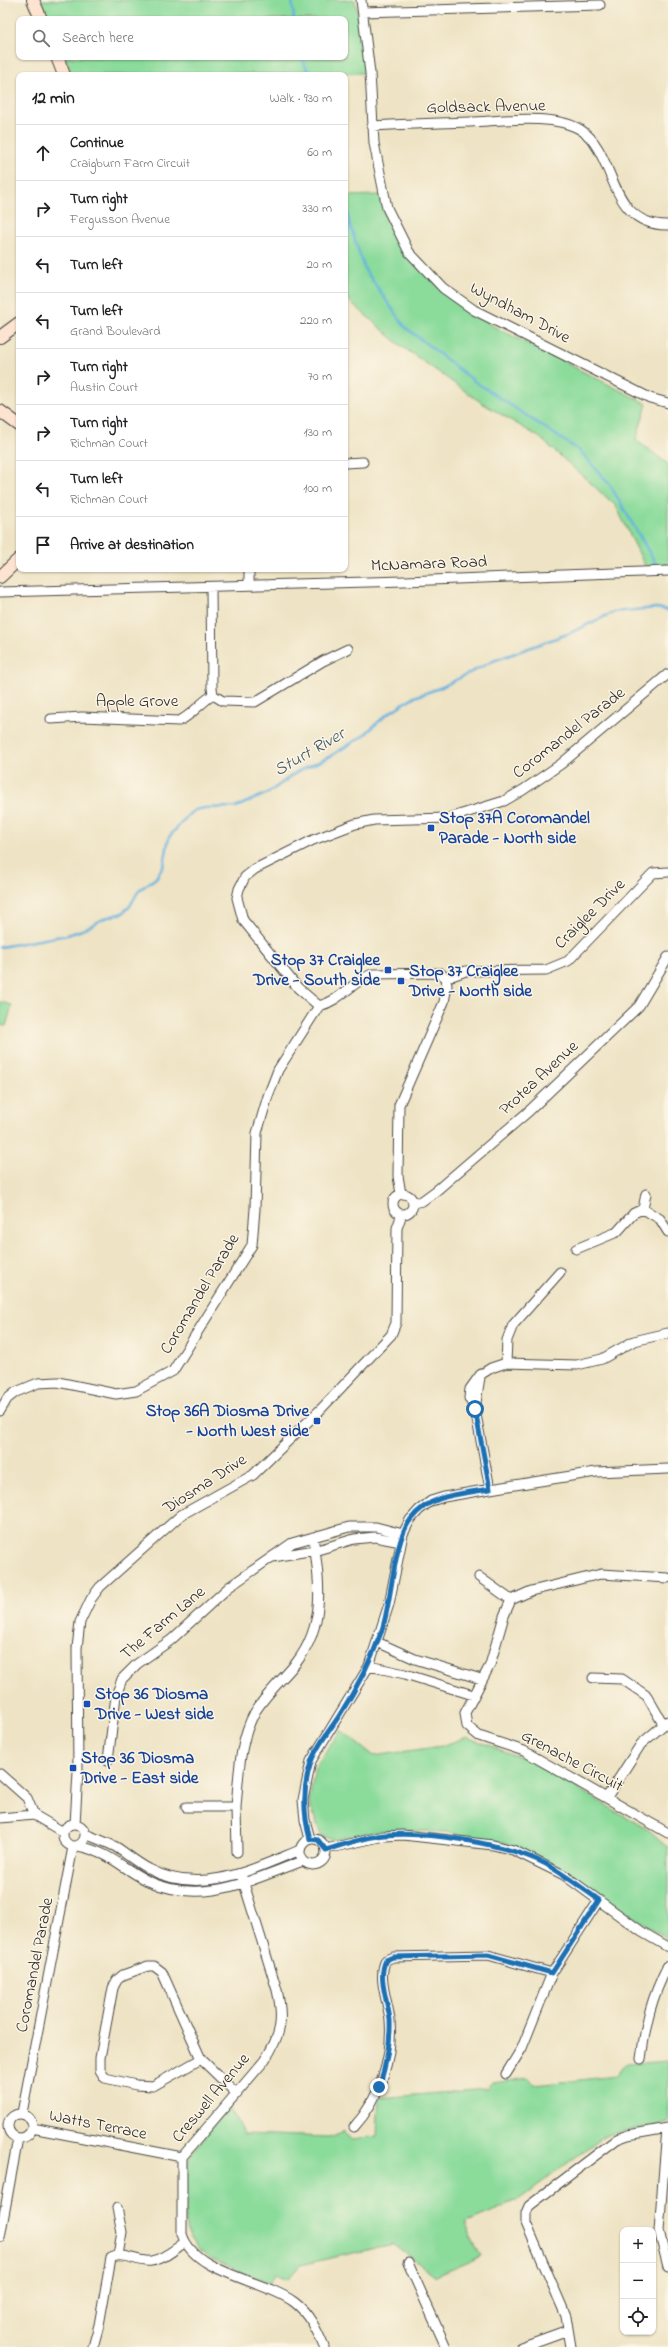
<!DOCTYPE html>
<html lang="en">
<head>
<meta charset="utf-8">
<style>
  :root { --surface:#fff; --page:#f2f2f2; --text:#202124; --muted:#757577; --line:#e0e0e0 }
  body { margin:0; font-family:"Indie Flower",sans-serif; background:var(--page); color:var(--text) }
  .controls { position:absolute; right:12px; bottom:12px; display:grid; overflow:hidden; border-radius:8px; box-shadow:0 1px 3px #0004 }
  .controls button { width:36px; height:36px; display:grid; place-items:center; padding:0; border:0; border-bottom:1px solid var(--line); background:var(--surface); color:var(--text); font:20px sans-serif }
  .stop { position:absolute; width:12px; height:12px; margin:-9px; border:3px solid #1f6fb2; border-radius:50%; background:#fff }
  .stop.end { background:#1f6fb2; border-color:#fff; box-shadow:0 1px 4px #0008 }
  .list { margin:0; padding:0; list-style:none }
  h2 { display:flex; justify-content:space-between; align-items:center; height:52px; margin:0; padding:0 16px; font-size:17px }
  h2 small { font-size:13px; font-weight:400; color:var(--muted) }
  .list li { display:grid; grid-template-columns:26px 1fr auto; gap:12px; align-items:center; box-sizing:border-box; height:56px; padding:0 16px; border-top:1px solid var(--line) }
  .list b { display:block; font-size:15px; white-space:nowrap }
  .list p { margin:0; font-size:13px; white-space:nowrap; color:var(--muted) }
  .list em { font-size:13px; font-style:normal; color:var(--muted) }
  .icon { flex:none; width:22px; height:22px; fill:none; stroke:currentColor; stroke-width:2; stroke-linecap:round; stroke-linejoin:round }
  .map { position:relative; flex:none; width:668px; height:2347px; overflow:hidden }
  .search { position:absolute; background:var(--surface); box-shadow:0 1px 3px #0004; left:16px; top:16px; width:332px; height:44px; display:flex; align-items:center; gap:10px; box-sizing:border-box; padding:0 14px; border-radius:8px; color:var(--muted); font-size:15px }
  .panel { position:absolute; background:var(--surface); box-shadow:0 1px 3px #0004; left:16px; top:72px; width:332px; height:500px; border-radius:8px }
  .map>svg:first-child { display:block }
  .green { fill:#8bdb9b; stroke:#5b8363 }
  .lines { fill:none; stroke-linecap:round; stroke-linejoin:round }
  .stream { stroke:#66b2df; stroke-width:2.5 }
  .street-casing { stroke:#484742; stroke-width:11 }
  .secondary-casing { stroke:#484742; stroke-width:14 }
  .street { stroke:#fff; stroke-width:9 }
  .secondary { stroke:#fde4d1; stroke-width:12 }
  .route { stroke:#1f6fb2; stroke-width:5 }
  .transit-dot { fill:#1a4fb4; stroke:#fcf5e5; stroke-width:1.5 }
  .labels { text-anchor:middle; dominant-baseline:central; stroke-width:3; stroke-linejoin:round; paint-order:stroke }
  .street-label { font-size:17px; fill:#2b2b2b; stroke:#fcf5e5 }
  .transit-label { font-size:17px; font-weight:bold; fill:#164399; stroke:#fcf5e5; text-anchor:start }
  .water-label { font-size:18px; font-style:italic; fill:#405a6a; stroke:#fcf5e5 }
</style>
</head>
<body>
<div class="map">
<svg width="668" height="2347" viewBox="0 0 668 2347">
  <rect width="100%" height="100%" fill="#fcf5e5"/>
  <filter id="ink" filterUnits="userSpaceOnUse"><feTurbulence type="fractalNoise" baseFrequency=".025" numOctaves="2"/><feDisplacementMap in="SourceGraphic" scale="8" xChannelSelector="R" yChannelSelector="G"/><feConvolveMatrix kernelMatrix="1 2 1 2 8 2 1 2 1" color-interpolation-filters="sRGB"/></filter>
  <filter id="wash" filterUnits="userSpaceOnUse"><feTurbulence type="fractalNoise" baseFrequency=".012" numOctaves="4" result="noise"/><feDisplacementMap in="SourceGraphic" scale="16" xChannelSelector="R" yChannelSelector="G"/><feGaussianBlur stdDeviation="0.9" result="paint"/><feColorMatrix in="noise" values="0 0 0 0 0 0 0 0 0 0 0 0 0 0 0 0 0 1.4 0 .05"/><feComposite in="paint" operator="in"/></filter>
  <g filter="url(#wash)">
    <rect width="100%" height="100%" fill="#eee3c4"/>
    <path class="green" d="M40,0h315l15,73 -298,2 -7,-18h280v-38h-297z
      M380,195l3,15 22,44 38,37 50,35 154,78 -11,36 32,24v101l-23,1 -29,-60 -77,-69 -57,-34 -82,-58 -54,-47 -1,-102z
      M0,1002l12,3 -6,21 -6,-1z
      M341,1730l33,26 68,-10 25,-9 65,25 118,69 18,16v92l-116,-75 -51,-22 -56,-10 -57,-2 -56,10 -11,-5 -12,-33 6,-35z
      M668,2061v62l-63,12 -88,66 -52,22 16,34 -45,19 -43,-32 -93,21 -12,14 -13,-5 -5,9 -61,-25 -11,-9 -12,-19 -1,-56 5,-16 6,-10 34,-41 13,27 86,3 14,-6 9,8 25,-3 2,-38 107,-9 7,-6 35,-5 7,7 81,-9 9,-12z"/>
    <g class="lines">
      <path class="stream" d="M292,0l2,19
        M301,57l9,18
        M345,200l5,25 15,45 40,57 69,54 106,70 30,34 46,79
        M0,947l67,-12 15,-5 23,-12 18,-5 7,-7 9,-16 17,-12 8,-13 5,-28 20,-23 6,-4 10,-2 31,-1 32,-14 29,-21 32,-15 34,-21 23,-21 26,-17 30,-11 51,-26 77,-28 44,-21 42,-4 12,2"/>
    </g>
  </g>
  <g filter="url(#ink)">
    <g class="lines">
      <defs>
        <path id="street" d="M361,0l9,73 4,70 13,65 22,44 34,36 31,22 176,88 18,5
          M363,12l237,-7
          M372,126c33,-2 65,-3 98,-4 31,-1 84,-9 111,8 36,23 26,96 87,95
          M345,463l18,-1
          M249,569v16
          M211,587l1,101 1,7 10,6 32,1 68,-41 25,-12
          M0,592l405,-11 263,-10
          M51,719l31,-2 97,4c12,-5 22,-19 34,-26
          M446,978l20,-7 80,-1 22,-9 85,-88 15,-1
          M319,1006l-21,-18 -55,-68 -6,-22 2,-9 6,-12 10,-8 58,-29 42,-16 19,-4 75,-2 55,-17 19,-11 38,-26 107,-90
          M319,1006c21,-5 33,-24 53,-32l68,-1 6,5
          M401,1194l-3,-18 1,-71 45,-103 3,-16 -1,-8
          M393 1204a10 10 0 1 1 20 0a10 10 0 1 1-20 0Z
          M413,1203l9,-2 15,-11 92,-79 110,-105 29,-49
          M643,1209l3,-15
          M576,1249l41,-17 17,-19 9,-4 17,10 8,13
          M506,1363l1,-23 6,-15 47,-53
          M480,1377l-5,32 15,80
          M475,1409l-6,-11 1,-9 10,-14 11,-7 15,-5 71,2 25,-6 32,-18 34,-8
          M0,1411l7,-12 9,-7 22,-9 20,-1 58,12 20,-3 37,-20 79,-126 3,-36 2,-76 11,-37 10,-26 41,-64
          M273,1557l48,-8 33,-10 21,-2 26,5
          M479,1577l32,23
          M668,1578l-67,-4 -70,17 -20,9 -7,16 -14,49 -25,48 2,13 12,10 45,15 144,82
          M377,1642l38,17 66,20
          M369,1666l36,8 68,21
          M593,1678l29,1 25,17 16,28
          M108,1760l8,-64 6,-17 15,-15 34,-24 58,-53 63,-44 57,-16h27l27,7
          M0,1774l27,24 7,17 29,17
          M607,1797l34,-53 27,-23
          M186,1807h50c3,-32 3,-66 19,-95 11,-18 28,-33 41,-49 30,-38 24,-81 17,-126
          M236,1807l1,45
          M0,1818l34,-3
          M63 1835a11 11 0 1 1 22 0a11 11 0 1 1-22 0Z
          M75,1824l3,-52 -1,-124 3,-26 11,-23 9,-12 81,-72 72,-40 68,-66 70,-74 5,-12 1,-95 5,-14
          M85,1834c10,4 21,8 31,13 11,7 21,16 33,22 51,27 102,1 151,-19
          M310,1839l-5,-19 -2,-20 8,-39 58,-95 20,-62 14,-70 7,-14 9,-10 12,-9 13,-4 46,-8 106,-17 72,-3
          M300 1852a13 13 0 1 1 26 0a13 13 0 1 1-26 0Z
          M78,1846c34,7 43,22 70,35 56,25 102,-1 155,-20
          M326,1849l58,-13 19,-1 90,10 20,5 51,25 78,57 26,15
          M241,1874l36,116c7,30 4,46 -13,71l-82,96v77c12,40 81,45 112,68 15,11 23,28 30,45
          M201,2059l-48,27 -17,-1 -31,-7 -5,-8v-12l13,-70 4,-8 6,-5 25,-9h6l8,6 39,87 36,35
          M641,2059c5,-38 10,-60 27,-94
          M506,2074l16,-26 30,-75 47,-73
          M22,2113l51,-266
          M8 2126a12 12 0 1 1 24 0a12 12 0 1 1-24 0Z
          M354,2127c26,-28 39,-70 36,-107 -2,-19 -13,-42 -4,-60l7,-3 95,-2 64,18
          M32,2128l150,29
          M667,2128l-8,103 9,36
          M117,2208l5,24 -4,23
          M0,2237l18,-99
          M408,2263l38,84
          M93,2347l6,-22 12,-67c11,-7 28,5 40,3 12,-1 24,-12 33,-18
          M521,2347l47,-17
          M571,2347l-5,-31 -40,-93v-10l3,-7 88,-67 11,-4 40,-7"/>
        <path id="secondary" d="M33,0l8,19
          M57,57l7,18
          M0,337l19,-14
          M0,411l19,14
          M0,577l19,-18"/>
      </defs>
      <use href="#street" class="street-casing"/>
      <use href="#secondary" class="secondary-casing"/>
      <use href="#street" class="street"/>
      <use href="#secondary" class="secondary"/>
    </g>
  </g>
  <g class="lines" filter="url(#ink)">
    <path class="route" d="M379,2087c7,-22 12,-44 11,-67 -2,-19 -13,-42 -4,-60l7,-3 95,-2 64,18 47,-73c-17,-12 -34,-25 -53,-36 -39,-20 -117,-33 -161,-29 -20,2 -40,9 -59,15l-8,-10 -8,-1c-7,-26 -8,-50 1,-77 5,-15 19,-32 28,-46 18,-28 32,-55 43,-86 10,-30 11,-88 29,-111 19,-25 50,-25 79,-30l-15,-80"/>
  </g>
  <g class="transit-dot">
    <rect x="427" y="824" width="8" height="8" rx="2"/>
    <rect x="384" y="966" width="8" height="8" rx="2"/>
    <rect x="397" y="977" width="8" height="8" rx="2"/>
    <rect x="313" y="1417" width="8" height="8" rx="2"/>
    <rect x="83" y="1700" width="8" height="8" rx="2"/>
    <rect x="69" y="1764" width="8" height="8" rx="2"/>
  </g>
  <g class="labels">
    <g class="street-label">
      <text transform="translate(486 107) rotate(-1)">Goldsack Avenue</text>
      <text transform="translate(520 313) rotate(28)">Wyndham Drive</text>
      <text transform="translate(429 564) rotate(-2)">McNamara Road</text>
      <text x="137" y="701">Apple Grove</text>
      <text transform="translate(569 733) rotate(-38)">Coromandel Parade</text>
      <text transform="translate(590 914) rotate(-45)">Craiglee Drive</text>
      <text transform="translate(539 1078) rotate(-43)">Protea Avenue</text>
      <text transform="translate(200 1294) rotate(-59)">Coromandel Parade</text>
      <text transform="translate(205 1484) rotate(-33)">Diosma Drive</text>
      <text transform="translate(163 1623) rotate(-40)">The Farm Lane</text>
      <text transform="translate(572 1761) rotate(28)">Grenache Circuit</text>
      <text transform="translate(35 1965) rotate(-79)">Coromandel Parade</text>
      <text transform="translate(211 2098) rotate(-50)">Creswell Avenue</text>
      <text transform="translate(98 2125) rotate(11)">Watts Terrace</text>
    </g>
    <g class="transit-label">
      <text x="439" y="818">Stop 37A Coromandel<tspan x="439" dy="20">Parade - North side</tspan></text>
      <text x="380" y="960" text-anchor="end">Stop 37 Craiglee<tspan x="380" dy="20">Drive - South side</tspan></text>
      <text x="409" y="971">Stop 37 Craiglee<tspan x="409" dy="20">Drive - North side</tspan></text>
      <text x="309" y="1411" text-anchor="end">Stop 36A Diosma Drive<tspan x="309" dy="20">- North West side</tspan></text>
      <text x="95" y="1694">Stop 36 Diosma<tspan x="95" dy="20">Drive - West side</tspan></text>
      <text x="81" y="1758">Stop 36 Diosma<tspan x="81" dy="20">Drive - East side</tspan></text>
    </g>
    <g class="water-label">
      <text transform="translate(310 753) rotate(-30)">Sturt River</text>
    </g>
  </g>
</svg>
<div class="controls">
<button>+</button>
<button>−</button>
<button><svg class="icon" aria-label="locate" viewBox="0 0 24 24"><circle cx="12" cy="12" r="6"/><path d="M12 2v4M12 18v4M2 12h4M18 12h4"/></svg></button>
</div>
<div class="stop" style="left:475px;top:1409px"></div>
<div class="stop end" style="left:379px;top:2087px"></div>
<div class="search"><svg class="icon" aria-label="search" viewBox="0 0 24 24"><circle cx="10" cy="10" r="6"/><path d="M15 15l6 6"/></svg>Search here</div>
<section class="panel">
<h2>12 min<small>Walk · 930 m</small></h2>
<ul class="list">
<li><svg class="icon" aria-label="ahead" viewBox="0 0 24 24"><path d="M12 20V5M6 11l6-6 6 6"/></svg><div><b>Continue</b><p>Craigburn Farm Circuit</p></div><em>60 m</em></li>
<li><svg class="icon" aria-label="right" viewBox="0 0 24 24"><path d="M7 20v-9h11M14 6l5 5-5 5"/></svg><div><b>Turn right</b><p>Fergusson Avenue</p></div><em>330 m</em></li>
<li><svg class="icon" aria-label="left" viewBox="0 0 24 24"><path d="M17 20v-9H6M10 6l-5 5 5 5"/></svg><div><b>Turn left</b></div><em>20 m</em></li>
<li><svg class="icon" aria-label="left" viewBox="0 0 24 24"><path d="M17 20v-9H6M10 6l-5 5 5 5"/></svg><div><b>Turn left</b><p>Grand Boulevard</p></div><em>220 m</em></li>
<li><svg class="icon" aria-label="right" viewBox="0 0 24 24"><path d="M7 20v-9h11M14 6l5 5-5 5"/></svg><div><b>Turn right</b><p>Austin Court</p></div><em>70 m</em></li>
<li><svg class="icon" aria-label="right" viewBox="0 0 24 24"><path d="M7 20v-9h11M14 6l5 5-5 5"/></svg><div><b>Turn right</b><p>Richman Court</p></div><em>130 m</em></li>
<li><svg class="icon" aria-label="left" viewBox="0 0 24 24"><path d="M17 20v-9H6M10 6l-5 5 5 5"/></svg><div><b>Turn left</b><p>Richman Court</p></div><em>100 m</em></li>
<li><svg class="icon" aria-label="arrive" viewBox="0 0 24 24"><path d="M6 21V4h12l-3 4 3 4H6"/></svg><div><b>Arrive at destination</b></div></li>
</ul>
</section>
</div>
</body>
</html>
